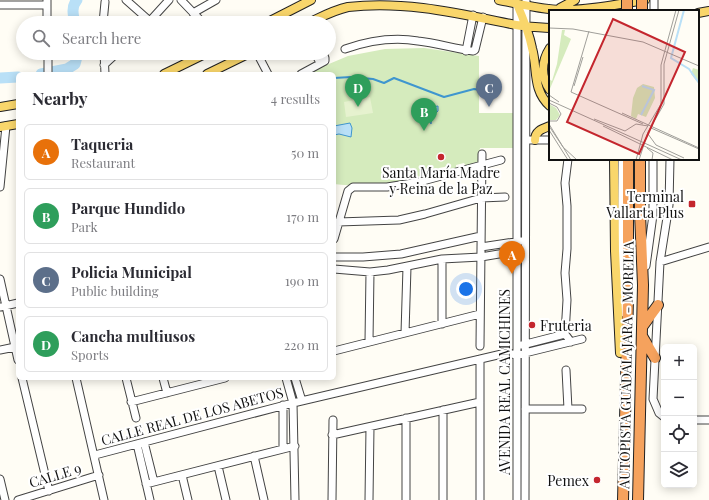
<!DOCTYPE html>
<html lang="en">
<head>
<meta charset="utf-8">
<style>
  :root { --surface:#fff; --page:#f7f7f7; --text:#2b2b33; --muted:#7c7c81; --line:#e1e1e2; --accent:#c4262e }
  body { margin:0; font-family:"Playfair Display",serif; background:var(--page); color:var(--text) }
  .controls { position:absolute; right:12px; bottom:12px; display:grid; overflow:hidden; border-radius:6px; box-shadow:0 2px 10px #0003 }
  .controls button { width:36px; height:36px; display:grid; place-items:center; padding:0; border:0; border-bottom:1px solid var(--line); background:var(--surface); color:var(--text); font:20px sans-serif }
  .you { position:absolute; left:466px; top:289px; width:14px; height:14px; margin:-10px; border:3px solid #fff; border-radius:50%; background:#1a73e8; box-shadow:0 0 0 6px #1a73e833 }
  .badge { display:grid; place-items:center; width:26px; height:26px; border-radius:50%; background:var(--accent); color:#fff; font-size:13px; font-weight:700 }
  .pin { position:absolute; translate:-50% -33px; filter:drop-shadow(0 1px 2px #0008) }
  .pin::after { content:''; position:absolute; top:21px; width:14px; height:12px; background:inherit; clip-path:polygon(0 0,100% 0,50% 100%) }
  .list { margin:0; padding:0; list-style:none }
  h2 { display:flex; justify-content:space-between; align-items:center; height:52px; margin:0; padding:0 16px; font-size:17px }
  h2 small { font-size:13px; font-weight:400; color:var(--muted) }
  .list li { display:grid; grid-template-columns:26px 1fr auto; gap:12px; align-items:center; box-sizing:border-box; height:56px; margin:0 8px 8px; padding:0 8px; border:1px solid var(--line); border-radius:6px }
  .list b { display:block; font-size:15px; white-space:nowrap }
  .list p { margin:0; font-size:13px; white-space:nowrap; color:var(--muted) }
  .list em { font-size:13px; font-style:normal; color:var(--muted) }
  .icon { flex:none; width:22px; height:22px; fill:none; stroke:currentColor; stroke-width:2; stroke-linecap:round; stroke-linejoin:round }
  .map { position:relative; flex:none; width:709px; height:500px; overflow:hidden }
  .search { position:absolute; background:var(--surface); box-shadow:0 2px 10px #0003; left:16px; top:16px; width:320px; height:44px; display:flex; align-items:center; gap:10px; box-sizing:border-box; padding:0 14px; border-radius:22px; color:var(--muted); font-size:15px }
  .panel { position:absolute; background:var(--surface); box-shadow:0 2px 10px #0003; left:16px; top:72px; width:320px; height:308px; border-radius:6px }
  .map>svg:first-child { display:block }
  .green { fill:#d5ebbd }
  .pitch { fill:#e6f2cf }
  .water { fill:#b9e0f7; stroke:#3f96cf }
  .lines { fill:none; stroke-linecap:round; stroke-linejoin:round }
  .stream { stroke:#3f96cf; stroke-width:2 }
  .river { stroke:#b9e0f7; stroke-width:11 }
  .minor-casing { stroke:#444; stroke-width:9 }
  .major-casing { stroke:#222; stroke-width:10 }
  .highway-casing { stroke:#222; stroke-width:12 }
  .minor { stroke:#fff; stroke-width:7 }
  .major { stroke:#f9d66b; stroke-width:8 }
  .highway { stroke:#f5a25d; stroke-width:10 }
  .highway-bridge-casing { stroke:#222; stroke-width:12; stroke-linecap:butt }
  .highway-bridge { stroke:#f5a25d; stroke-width:10 }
  .poi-dot { fill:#c4262e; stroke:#fff; stroke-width:1.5 }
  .labels { text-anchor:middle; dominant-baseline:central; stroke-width:4; stroke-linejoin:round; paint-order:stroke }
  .poi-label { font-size:14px; fill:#111; stroke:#fff; text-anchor:end }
  .street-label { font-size:14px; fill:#111; stroke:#fff }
  .inset-river { fill:none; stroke:#b9e0f7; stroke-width:2 }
  .inset-road { fill:none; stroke:#a09f9a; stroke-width:1 }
  .view { fill:#c4262e; fill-opacity:0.15; stroke:#c4262e; stroke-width:2 }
  .inset-edge { fill:none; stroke:#111; stroke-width:2 }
</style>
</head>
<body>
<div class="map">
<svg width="709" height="500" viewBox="0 0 709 500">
  <rect width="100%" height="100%" fill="#fffdf5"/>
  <path class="green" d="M424,48l55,8v57h35v35h-34l-2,15 -8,4 -4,-1 -2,-3 -8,2v3l-5,2 -2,-4 -10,2 -1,6c-32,11 -71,14 -104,10v-110h-29l43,-18 37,-7z"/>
  <path class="pitch" d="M370,97l3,16 -27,4 -2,-15z"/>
  <path class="water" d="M423,103l6,1 3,3 6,-1v5l-6,6 -1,7 -9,-17z
    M350,123l2,5 -1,9 -12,-3 -5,1v-9z"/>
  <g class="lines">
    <path class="stream" d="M314,74l3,-1 4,1
      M334,78l17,-1 22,2 11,4 10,-5 50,19 30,-8 6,1"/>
    <path class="river" d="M75,23c-2,-8 -4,-17 2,-23
      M41,74l26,-5 8,-5 3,-11
      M0,78l18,-1"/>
    <defs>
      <path id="minor" d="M47,0v23
        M126,0l26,23
        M181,0l22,23
        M517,4v496
        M0,5h47
        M654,11v-11
        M193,13l23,-13
        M103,23l2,-21
        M148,23l21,-23
        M345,49c23,-8 49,-12 73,-8 19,2 37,8 55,10l2,-1 8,-33
        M466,51l7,-36
        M48,53v21
        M104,53l1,21
        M257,53l11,21
        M315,53l5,10
        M104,65l13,-12
        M301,74l24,-13v-3l-2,-5
        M530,140h20
        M568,159l-3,24 2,23v43l-2,24 2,27 -2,34 6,8
        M0,187l6,-61
        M338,222l61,-2 26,-6 56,-16 24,-1
        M334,239l14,-48 5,-4h34l32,-5 82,-22
        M481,247l40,-6
        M334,257h29l38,-3 80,-18
        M660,262l49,-15
        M646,266l7,-51v-56
        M334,269l36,3 18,-2 54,-11 39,-2 36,-6
        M0,279l18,81
        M0,307l18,-4
        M621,313l1,-154
        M442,324v-65
        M405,333l2,-66
        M369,341l1,-69
        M522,345l43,-11
        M480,346l2,-192
        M0,350l15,-3
        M334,351l146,-37
        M480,359v141
        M566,370l2,39
        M22,378l27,113
        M76,378l28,122
        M126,378l10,40
        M163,378l4,15
        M286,378l7,25 2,97
        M295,378l7,23
        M131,402l94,-24
        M525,409h57
        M664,417l-5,-4 -6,-14 7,-137 9,-57 1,-46
        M694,420h15
        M332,435l148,-33
        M144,442l10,40
        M137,444l13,56
        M283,449v-44
        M95,455l198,-52 213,-50 11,2 8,-2 57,-14
        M254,456l10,44
        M218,466l8,34
        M182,475l6,25
        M0,479l5,21
        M146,484l149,-38
        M18,500l81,-25
        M332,500l1,-80
        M369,500l1,-73
        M406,500v-82
        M443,500v-90
        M525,500l1,-500"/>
      <path id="major" d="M499,0c20,4 40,9 61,10 28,1 57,-6 85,-10
        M517,4c6,14 12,29 15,44 6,21 0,42 18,58
        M560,8l15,-8
        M698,13l11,-2
        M266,23l45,-23
        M308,23c13,-6 26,-13 40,-16 57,-7 113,7 168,18 11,2 23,2 34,3
        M550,48c-9,14 -9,29 0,42
        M164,74l43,-21
        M207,74l43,-21
        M0,107l18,-3
        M0,127l18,-3
        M535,140c0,-9 7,-11 15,-14
        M614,159l1,92 5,102"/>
      <path id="highway" d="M642,327l16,-22
        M642,336l13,22
        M623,500l5,-201v-140
        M638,500l5,-215 -3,-72v-54"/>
    </defs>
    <use href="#minor" class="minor-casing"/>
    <use href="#major" class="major-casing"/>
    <use href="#highway" class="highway-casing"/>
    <use href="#minor" class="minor"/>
    <use href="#major" class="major"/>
    <use href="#highway" class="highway"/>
    <defs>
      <path id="highway-bridge" d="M627,11v-11
        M642,11v-11"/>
    </defs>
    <use href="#highway-bridge" class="highway-bridge-casing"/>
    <use href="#highway-bridge" class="highway-bridge"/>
  </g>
  <g class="poi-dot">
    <circle cx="441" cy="157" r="4"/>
    <rect x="688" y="200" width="8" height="8" rx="2"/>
    <circle cx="532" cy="325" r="4"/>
    <circle cx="597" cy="480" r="4"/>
  </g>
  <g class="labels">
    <g class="poi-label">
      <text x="441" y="172" text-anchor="middle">Santa María Madre<tspan x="441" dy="16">y Reina de la Paz</tspan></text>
      <text x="684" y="196">Terminal<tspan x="684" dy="16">Vallarta Plus</tspan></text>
      <text x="540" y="325" text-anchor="start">Fruteria</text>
      <text x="589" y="480">Pemex</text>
    </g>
    <g class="street-label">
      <text transform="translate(626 365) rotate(-89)">AUTOPISTA GUADALAJARA - MORELIA</text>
      <text transform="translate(504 382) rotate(-90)">AVENIDA REAL CAMICHINES</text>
      <text transform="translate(192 416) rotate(-15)">CALLE REAL DE LOS ABETOS</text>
      <text transform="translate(55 475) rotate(-17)">CALLE 9</text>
    </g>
  </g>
  <g transform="translate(549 10)">
    <rect width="150" height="150" fill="#fffdf5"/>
    <path d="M13,20h3l-1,5 7,4 -22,52v-12l3,2 5,-17zM144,58l6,2v14l-8,-10zM94,74l11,3 1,11 -9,19 -8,-3 -2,5 -5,-3 2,-18 4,-10zM0,94l7,4 4,7 -4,5h-7z" fill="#d5ebbd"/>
    <path class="inset-river" d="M135,0l-13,48 18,11 10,14M92,105l13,-25 -12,-4"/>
    <path class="inset-road" d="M0,18l24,1 70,13 56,24M40,21l-18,61 72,32M25,76l9,-29M0,85l10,7M0,90l133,60M0,93l8,4 4,7 -4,7h-8M73,103l77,35M45,109l31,12 11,-7 12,2M0,114l22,36M0,116l14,21 14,13M54,116l70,34M102,118l48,21M0,120l19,30M99,124l8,11 28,13M98,138l6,5 -1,7M87,150l7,-26 18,-30v-39l15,-55M90,150l9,-28 16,-28v-40l15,-54"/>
    <path class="view" d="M64,9l72,33 -46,102 -72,-32z"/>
    <rect width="150" height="150" class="inset-edge"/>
  </g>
</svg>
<div class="controls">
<button>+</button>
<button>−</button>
<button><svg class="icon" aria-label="locate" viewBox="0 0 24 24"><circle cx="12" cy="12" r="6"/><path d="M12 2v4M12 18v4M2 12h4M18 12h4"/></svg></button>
<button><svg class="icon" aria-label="layers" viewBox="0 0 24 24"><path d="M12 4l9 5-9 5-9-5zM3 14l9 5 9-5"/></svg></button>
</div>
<div class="you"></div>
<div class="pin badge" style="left:512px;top:274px;background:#e8710a">A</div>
<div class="pin badge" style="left:424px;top:131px;background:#2e9e5b">B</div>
<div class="pin badge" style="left:489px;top:107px;background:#5c6f8a">C</div>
<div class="pin badge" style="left:358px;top:107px;background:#2e9e5b">D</div>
<div class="search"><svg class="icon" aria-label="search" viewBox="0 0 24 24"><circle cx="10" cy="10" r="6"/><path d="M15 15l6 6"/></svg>Search here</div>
<section class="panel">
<h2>Nearby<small>4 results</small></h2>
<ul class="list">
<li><span class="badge" style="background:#e8710a">A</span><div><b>Taqueria</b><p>Restaurant</p></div><em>50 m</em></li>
<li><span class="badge" style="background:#2e9e5b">B</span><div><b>Parque Hundido</b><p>Park</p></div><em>170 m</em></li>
<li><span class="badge" style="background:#5c6f8a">C</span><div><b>Policia Municipal</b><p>Public building</p></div><em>190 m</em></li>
<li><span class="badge" style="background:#2e9e5b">D</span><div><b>Cancha multiusos</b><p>Sports</p></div><em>220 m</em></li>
</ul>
</section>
</div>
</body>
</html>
